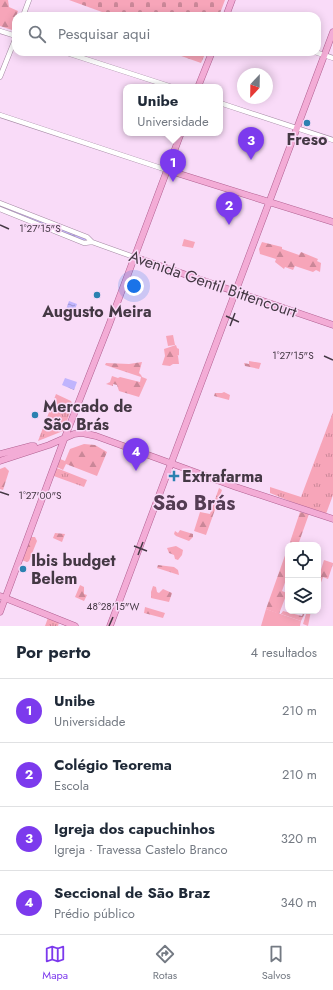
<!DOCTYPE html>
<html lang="pt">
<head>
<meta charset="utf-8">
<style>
  :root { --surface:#fff; --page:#f2f2f3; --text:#1f2937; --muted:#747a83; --line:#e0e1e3; --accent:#7c3aed }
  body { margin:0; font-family:Jost,sans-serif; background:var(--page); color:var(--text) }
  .controls { position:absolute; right:12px; bottom:12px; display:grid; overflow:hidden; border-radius:8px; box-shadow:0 2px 10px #0003 }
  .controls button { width:36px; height:36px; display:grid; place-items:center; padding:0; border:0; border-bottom:1px solid var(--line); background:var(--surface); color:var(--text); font:20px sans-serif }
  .compass { position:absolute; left:237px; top:68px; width:36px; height:36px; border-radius:50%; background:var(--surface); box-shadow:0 2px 10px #0003; rotate:202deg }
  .you { position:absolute; left:134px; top:286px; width:14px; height:14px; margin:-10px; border:3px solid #fff; border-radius:50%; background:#1a73e8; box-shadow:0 0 0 6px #1a73e833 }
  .badge { display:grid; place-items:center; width:26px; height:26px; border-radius:50%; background:var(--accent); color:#fff; font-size:13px; font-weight:700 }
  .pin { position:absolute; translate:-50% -33px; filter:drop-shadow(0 1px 2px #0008) }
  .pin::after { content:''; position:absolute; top:21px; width:14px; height:12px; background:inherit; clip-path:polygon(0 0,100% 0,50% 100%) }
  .popup { position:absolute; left:123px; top:84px; width:100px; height:52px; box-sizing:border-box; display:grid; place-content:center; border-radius:8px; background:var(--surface); filter:drop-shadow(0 1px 3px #0005); font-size:13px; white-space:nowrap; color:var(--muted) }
  .popup b { font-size:15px; color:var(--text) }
  .popup::after { content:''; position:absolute; left:50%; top:100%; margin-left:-8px; border:8px solid transparent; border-top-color:var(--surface) }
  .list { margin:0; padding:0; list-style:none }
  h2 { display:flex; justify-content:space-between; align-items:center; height:52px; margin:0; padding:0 16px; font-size:17px }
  h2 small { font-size:13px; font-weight:400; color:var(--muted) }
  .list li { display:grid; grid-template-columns:26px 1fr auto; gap:12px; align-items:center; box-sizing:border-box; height:64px; padding:0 16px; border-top:1px solid var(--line) }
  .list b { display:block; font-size:15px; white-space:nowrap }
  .list p { margin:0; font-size:13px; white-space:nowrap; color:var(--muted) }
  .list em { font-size:13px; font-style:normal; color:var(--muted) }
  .icon { flex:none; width:22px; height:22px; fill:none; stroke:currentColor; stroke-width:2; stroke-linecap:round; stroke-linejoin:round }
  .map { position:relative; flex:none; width:333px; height:626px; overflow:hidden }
  .search { position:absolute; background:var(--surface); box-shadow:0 2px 10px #0003; left:12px; right:12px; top:12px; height:44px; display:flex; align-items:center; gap:10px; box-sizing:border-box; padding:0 14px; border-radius:12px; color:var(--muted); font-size:15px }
  .sheet { height:308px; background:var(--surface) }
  nav { display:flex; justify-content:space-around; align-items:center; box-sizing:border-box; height:56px; border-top:1px solid var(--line); background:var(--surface); font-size:11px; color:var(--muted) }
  nav a { display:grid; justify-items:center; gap:2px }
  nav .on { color:var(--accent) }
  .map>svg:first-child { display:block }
  .grass { fill:url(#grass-tufts) }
  .forest { fill:url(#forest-firs) }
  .cemetery { fill:url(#cemetery-stones) }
  .pitch { fill:#f7a5b9 }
  .water { fill:url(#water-ripples) }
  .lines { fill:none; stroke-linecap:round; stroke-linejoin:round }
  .minor-casing { stroke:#a58aa4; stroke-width:5.5 }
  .major-casing { stroke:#b16091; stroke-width:7 }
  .minor { stroke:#fff; stroke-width:4.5 }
  .major { stroke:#f3acd6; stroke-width:6 }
  .ticks { fill:none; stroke:#443844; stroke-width:1.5 }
  .poi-dot { fill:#2c81b1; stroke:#f9dbf8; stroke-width:1.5 }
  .labels { text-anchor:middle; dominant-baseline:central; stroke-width:3; stroke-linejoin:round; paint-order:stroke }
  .poi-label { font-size:16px; font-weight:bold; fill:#443844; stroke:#f9dbf8; text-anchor:start }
  .street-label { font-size:16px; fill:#443844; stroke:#f9dbf8 }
  .district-label { font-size:20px; font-weight:bold; fill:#543c53; stroke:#f9dbf8 }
  .ticks-label { font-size:10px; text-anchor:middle; fill:#443844; stroke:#f9dbf8; stroke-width:3; stroke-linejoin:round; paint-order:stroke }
</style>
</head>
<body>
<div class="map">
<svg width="333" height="626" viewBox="0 0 333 626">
  <defs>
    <pattern id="grass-tufts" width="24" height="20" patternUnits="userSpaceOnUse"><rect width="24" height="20" fill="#f7a5b9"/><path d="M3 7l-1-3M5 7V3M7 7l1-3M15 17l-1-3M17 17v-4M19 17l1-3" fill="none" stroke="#ca8798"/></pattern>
    <pattern id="forest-firs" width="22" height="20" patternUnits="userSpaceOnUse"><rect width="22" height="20" fill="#f7a5b9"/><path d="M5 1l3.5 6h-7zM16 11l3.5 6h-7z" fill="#ca8798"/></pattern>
    <pattern id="cemetery-stones" width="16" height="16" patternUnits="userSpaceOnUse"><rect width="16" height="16" fill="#f7a5b9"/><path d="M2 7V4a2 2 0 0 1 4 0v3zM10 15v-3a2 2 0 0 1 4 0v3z" fill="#ca8798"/></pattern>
    <pattern id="water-ripples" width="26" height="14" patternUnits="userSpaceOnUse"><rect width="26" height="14" fill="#c0b4fd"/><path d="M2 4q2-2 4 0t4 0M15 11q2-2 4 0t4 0" fill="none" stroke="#9e93ce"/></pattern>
  </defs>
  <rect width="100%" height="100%" fill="#f9dbf8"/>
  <path class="grass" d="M56,394l15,7 2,4 -10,26 -25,10z
    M333,412v83l-7,19 -27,-9 -29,-12v-6l31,10z
    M54,467l33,13 -3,7 -33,-12z
    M49,615l11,5 -2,6h-13z"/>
  <path class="forest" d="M0,0h8l1,7 9,4 -6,19 -12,-4z
    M262,242l20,5v2l17,6 2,-3 17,7 -1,2 4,2 -1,9 -4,-2 -3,2 -18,-6 -2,4 -8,-3 -1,2 -9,-7 1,-3 -16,-5 -1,-5z
    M176,345l1,3 2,1v6l-2,1h1l1,8h-6l-3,2 -8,-1 3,-9 -1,-7z
    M249,361l12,2 -2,6 -14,-3 -1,-3 5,1z
    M142,362l-3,11 2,2 1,2 5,2 -8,18 -20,-6 -2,-6 -4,-1v2l-7,-2 4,-2 2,-6 6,2 2,-1 20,5 1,-5 -36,-12 1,-2 23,1z
    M224,392l6,3 -1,5 -15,-4 1,-3h7z
    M84,444l11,1 12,7 -10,24 -31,-12 -3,6 -6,-3 3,-8 5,2 5,-12z
    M5,467l4,4 -6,19 -3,-1v-20z
    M219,488l3,2 -16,45 -12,-4 6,-19 10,2z
    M300,512l9,2 -11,31h-9z
    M180,530l13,4v3l-4,4 -13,-5 -2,-2 1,-3 3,2z
    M55,533l10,1 -3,8 -9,-4z
    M30,537h5l2,4 -8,20 -2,1 -6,-2z
    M176,546l7,4 -1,5 -4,5 -3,-1 -1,-4 -5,-2 -2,-5z
    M288,547v27l-6,17 5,2 -8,21 -13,-5z
    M324,560l9,3v1l-5,15 -5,-2 -5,14v-12z
    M158,565l16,2 4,3 1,5 -22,-7z
    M80,585l4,2v7l3,1 -3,6 -9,-4z
    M153,586l3,1 1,5 2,1 4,-4 9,4 -3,9 -18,-4v-6z
    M145,607l20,6 -2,5 -19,-5z
    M283,611l19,5 2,-5h2l-5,10 -20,-7z
    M307,611h4l-3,15 -5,-2z"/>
  <path class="cemetery" d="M69,0h156l-6,16h-106z
    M170,52h36l-5,11z"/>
  <path class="pitch" d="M184,239l11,3 -2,6 -11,-2z
    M173,335l2,10 -7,1 -2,-10z
    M266,609l35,12 -1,5h-39z"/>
  <path class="water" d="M0,205l88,34 -1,3 -87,-35z
    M69,301l8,3 -5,14 -8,-3z
    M65,378l12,4 -3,8 -12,-5z"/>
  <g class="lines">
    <defs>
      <path id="minor" d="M23,16l6,-16
        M0,31l16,5
        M64,52l108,35
        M315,52l18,6
        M0,77l16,-40
        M220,103l113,37
        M0,115l167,55
        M0,203l87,34 5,5
        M0,209l84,34 8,-1 42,15"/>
      <path id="major" d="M226,16l6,-16
        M198,87l14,-35
        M167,170l166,52
        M134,257l199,68
        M0,454l31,-8h3
        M0,461l49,-16 25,-11 8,-1 14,3 140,51 97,32
        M0,596l75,30
        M0,612l65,-175 44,-112 72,-192
        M110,626l223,-594"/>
    </defs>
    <use href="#minor" class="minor-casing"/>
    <use href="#major" class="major-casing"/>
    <use href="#minor" class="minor"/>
    <use href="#major" class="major"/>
  </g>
  <path class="ticks" d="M0,225l9,4M226,316l13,6M230,326l5,-13M324,356l9,4M0,492l9,3M134,546l13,5M138,555l5,-13M109,626l4,-9"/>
  <g class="poi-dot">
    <circle cx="307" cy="123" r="4"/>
    <circle cx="97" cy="295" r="4"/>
    <circle cx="35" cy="415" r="4"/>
    <path d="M172 470h4v4h4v4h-4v4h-4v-4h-4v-4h4z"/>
    <circle cx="23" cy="569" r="4"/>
  </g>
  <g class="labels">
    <g class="poi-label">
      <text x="307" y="139" text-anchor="middle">Freso</text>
      <text x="97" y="311" text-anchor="middle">Augusto Meira</text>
      <text x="43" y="406">Mercado de<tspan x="43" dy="18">São Brás</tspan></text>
      <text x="182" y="476">Extrafarma</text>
      <text x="31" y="560">Ibis budget<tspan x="31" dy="18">Belem</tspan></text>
    </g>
    <g class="street-label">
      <text transform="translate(213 284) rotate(19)">Avenida Gentil Bittencourt</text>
    </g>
    <g class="district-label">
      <text x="194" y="503">São Brás</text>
    </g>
  </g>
  <g class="ticks-label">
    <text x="40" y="232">1°27'15"S</text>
    <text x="293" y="359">1°27'15"S</text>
    <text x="40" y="499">1°27'00"S</text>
    <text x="113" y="610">48°28'15"W</text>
  </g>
</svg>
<div class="controls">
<button><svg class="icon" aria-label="locate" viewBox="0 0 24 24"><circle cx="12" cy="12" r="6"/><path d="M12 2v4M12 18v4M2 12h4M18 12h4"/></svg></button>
<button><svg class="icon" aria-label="layers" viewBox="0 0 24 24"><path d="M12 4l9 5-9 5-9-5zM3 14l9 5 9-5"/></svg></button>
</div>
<svg class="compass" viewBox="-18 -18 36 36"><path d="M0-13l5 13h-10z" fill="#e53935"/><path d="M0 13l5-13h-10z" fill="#747a83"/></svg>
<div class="you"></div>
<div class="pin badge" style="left:173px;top:182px">1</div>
<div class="popup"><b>Unibe</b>Universidade</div>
<div class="pin badge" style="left:229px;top:225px">2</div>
<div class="pin badge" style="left:251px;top:160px">3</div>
<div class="pin badge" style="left:136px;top:471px">4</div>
<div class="search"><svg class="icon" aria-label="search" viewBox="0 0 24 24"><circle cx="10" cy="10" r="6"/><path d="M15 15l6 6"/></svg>Pesquisar aqui</div>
</div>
<section class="sheet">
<h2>Por perto<small>4 resultados</small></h2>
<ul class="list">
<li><span class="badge">1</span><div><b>Unibe</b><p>Universidade</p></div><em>210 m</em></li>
<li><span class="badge">2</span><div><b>Colégio Teorema</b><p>Escola</p></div><em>210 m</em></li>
<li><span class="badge">3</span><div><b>Igreja dos capuchinhos</b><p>Igreja · Travessa Castelo Branco</p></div><em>320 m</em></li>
<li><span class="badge">4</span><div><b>Seccional de São Braz</b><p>Prédio público</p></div><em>340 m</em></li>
</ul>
</section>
<nav>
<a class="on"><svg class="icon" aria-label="map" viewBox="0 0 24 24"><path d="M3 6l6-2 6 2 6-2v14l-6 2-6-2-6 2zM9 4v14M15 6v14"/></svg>Mapa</a>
<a><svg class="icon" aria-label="directions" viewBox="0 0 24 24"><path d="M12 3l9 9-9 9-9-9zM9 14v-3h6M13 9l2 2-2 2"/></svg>Rotas</a>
<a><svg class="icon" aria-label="saved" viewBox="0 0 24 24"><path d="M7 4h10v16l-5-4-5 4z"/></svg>Salvos</a>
</nav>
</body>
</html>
